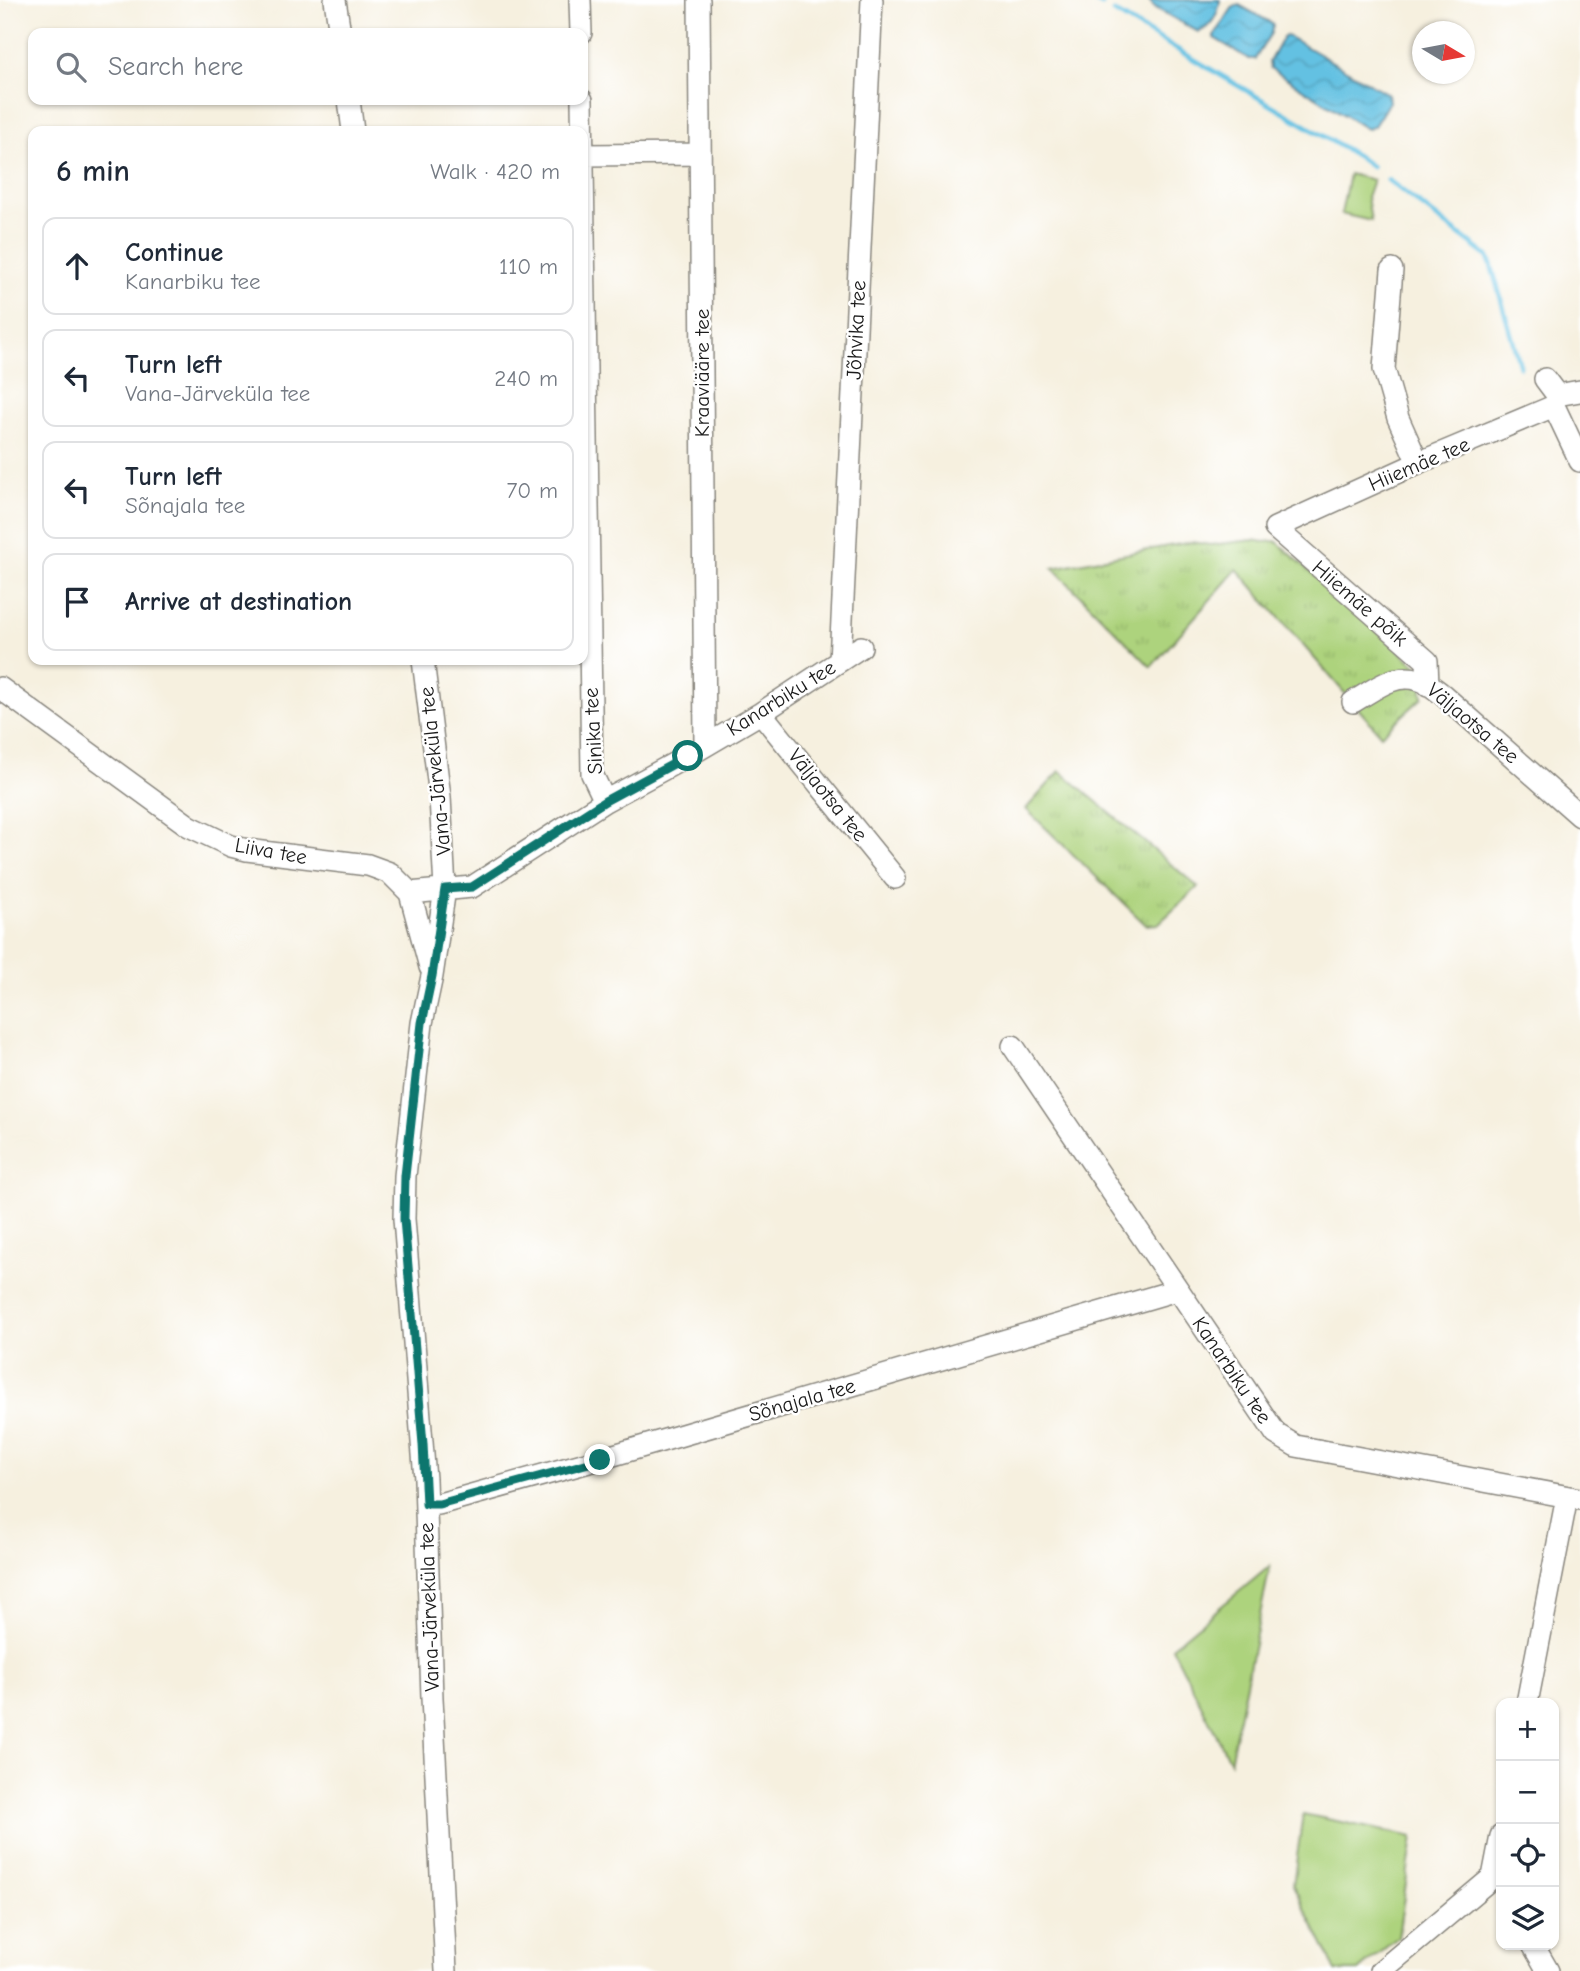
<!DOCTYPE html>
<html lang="en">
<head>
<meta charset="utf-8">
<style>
  :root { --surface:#fff; --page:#f6f6f7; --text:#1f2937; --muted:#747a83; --line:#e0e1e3 }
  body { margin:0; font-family:"Comic Neue",sans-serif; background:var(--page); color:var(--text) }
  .controls { position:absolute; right:21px; bottom:21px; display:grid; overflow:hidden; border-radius:14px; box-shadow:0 2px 5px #0004 }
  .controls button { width:63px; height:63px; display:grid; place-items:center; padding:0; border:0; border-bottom:2px solid var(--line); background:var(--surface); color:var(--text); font:35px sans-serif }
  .compass { position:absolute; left:1412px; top:21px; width:63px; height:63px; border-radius:50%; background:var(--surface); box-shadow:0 2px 5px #0004; rotate:100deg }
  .stop { position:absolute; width:21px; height:21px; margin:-16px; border:5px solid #0f766e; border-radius:50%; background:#fff }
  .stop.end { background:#0f766e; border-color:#fff; box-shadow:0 2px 7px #0008 }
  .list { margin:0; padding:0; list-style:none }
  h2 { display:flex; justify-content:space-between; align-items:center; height:91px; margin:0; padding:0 28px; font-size:30px }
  h2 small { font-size:23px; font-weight:400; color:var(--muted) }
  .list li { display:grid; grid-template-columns:46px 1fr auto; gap:21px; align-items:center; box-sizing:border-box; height:98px; margin:0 14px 14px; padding:0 14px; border:2px solid var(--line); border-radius:14px }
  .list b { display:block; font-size:26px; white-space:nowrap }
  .list p { margin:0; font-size:23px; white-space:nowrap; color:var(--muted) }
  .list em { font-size:23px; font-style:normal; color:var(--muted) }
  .icon { flex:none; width:38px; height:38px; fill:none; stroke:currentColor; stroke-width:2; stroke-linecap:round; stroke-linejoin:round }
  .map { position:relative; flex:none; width:1580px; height:1971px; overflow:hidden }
  .search { position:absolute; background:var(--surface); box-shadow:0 2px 5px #0004; left:28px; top:28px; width:560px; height:77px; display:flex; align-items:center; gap:18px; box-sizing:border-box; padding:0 24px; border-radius:14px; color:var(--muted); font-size:26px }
  .panel { position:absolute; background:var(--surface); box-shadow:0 2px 5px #0004; left:28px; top:126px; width:560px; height:539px; border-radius:14px }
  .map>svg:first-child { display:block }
  .grass { fill:url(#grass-tufts); stroke:#64784c; stroke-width:2 }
  .park { fill:#add37d; stroke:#64784c; stroke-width:2 }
  .water { fill:url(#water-waves); stroke:#406e7f; stroke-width:2 }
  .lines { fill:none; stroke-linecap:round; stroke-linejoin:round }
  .stream { stroke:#64c1e2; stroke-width:5 }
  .minor-casing { stroke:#89867e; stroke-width:24 }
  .minor { stroke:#fff; stroke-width:21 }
  .route { stroke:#0f766e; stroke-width:9 }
  .labels { text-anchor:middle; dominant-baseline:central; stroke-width:5; stroke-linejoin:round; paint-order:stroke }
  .street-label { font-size:21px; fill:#1c1c1c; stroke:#fff }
</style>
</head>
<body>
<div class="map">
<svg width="1580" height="1971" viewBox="0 0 1580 1971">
  <defs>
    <pattern id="grass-tufts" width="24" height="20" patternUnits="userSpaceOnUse" patternTransform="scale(1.75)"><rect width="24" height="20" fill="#add37d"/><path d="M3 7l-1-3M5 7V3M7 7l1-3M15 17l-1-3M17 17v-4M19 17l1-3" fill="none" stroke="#94b56b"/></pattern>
    <pattern id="water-waves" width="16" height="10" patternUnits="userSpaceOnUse" patternTransform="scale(1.75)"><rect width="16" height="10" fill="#64c1e2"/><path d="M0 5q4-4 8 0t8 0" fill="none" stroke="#56a5c1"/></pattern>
  </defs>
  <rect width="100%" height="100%" fill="#fff"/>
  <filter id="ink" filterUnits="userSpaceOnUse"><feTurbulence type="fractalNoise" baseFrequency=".0143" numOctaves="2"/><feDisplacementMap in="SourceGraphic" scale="14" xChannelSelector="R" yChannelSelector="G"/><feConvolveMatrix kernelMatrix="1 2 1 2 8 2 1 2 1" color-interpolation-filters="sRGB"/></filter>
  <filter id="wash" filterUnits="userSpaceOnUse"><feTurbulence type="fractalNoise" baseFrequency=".00686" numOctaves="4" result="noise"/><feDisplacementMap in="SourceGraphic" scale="28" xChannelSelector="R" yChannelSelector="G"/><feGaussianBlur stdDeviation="1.57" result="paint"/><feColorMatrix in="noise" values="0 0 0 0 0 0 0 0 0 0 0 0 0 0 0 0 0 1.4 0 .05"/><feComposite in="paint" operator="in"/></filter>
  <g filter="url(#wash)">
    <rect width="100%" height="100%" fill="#f6f0df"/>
    <path class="grass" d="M1253,540l11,2 12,-1 143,127 4,29 -42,38 -144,-166 -86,98 -98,-99 115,-22 25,-4 17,3z
      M1060,771l138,116 -40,37 -12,1 -120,-116z"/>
    <path class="park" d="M1349,174l24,6 -6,17 4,24 -30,-7z
      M1270,1566l-40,196 -58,-115z
      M1303,1814l110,23 -15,100 -40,34h-22l-43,-86z"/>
    <path class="water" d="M1149,0h71c-1,13 -9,28 -22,32l-44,-25z
      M1239,5l29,16 5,4 -2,8 -16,26h-6l-35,-21v-2l19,-29z
      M1286,35l102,59 1,8 -15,24 -6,3 -3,-1 -95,-60 -1,-6 14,-25z"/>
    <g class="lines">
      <path class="stream" d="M1093,0l9,5
        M1114,12l243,144 15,11
        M1388,180l99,76 4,8 29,102"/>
    </g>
  </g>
  <g filter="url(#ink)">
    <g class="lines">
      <defs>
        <path id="minor" d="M335,0l5,33
          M580,0l1,33
          M699,0l6,745
          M349,100l4,31
          M582,100l10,674 13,27
          M583,155l117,-1
          M1392,270l-8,99 14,49 20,45
          M1545,379l12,16 23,-4
          M1554,406l26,55
          M423,660l17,137 5,92 -13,87 -10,47 -17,153 -1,43 21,260 7,219 14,273
          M840,661l32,-661
          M1428,685l-1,-24 -152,-133 143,-65 136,-57
          M0,688l189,138 42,20 16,4 121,15 22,8 20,20 20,74
          M1353,702c21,-12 41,-30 66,-22 9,2 17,10 24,15l137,121
          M761,713l134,165
          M410,893l62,-6 133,-86 83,-45 73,-43 100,-66
          M1013,1046l263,388 20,12 284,53
          M426,1504h13l161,-45 577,-169
          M1527,1703l40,-206
          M1533,1945l15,26
          M1381,1971l112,-94 8,-41"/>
      </defs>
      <use href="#minor" class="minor-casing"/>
      <use href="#minor" class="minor"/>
    </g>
  </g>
  <g class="lines" filter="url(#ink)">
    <path class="route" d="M600,1460l-161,44h-13l-3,-60 -19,-225 1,-43 17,-153 10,-47 13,-87 27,-2 133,-86 83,-45"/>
  </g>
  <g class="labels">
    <g class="street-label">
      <text transform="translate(856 330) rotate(-87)">Jõhvika tee</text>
      <text transform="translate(702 373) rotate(-90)">Kraaviääre tee</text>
      <text transform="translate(1419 464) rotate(-23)">Hiiemäe tee</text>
      <text transform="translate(1360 603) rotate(41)">Hiiemäe põik</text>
      <text transform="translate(781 698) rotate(-32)">Kanarbiku tee</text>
      <text transform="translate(1473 723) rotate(40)">Väljaotsa tee</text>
      <text transform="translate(593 731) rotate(-93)">Sinika tee</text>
      <text transform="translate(435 771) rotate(-96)">Vana-Järveküla tee</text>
      <text transform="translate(828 795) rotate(51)">Väljaotsa tee</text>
      <text transform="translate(271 851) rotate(10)">Liiva tee</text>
      <text transform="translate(1232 1370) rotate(56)">Kanarbiku tee</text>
      <text transform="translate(802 1400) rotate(-16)">Sõnajala tee</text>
      <text transform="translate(429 1607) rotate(-92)">Vana-Järveküla tee</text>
    </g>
  </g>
</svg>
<div class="controls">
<button>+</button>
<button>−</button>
<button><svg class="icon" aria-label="locate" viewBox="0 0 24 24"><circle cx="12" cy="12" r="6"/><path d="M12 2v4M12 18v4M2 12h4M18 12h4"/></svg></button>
<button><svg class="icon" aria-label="layers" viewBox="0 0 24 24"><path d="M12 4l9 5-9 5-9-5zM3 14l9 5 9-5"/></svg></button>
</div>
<svg class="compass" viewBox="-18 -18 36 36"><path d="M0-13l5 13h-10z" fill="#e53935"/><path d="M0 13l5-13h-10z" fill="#747a83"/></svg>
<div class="stop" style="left:688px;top:756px"></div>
<div class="stop end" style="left:600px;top:1460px"></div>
<div class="search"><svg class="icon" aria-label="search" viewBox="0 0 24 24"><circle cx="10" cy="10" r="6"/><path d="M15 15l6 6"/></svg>Search here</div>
<section class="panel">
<h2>6 min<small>Walk · 420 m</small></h2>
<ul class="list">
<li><svg class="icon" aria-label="ahead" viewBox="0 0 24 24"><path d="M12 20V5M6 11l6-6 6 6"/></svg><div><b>Continue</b><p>Kanarbiku tee</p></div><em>110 m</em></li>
<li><svg class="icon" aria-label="left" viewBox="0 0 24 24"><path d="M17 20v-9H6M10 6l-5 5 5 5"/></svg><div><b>Turn left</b><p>Vana-Järveküla tee</p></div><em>240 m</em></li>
<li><svg class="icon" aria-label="left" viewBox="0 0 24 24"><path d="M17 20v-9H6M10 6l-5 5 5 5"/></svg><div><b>Turn left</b><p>Sõnajala tee</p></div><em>70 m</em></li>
<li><svg class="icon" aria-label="arrive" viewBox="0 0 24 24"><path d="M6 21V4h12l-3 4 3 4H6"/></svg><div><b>Arrive at destination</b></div></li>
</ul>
</section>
</div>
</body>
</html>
